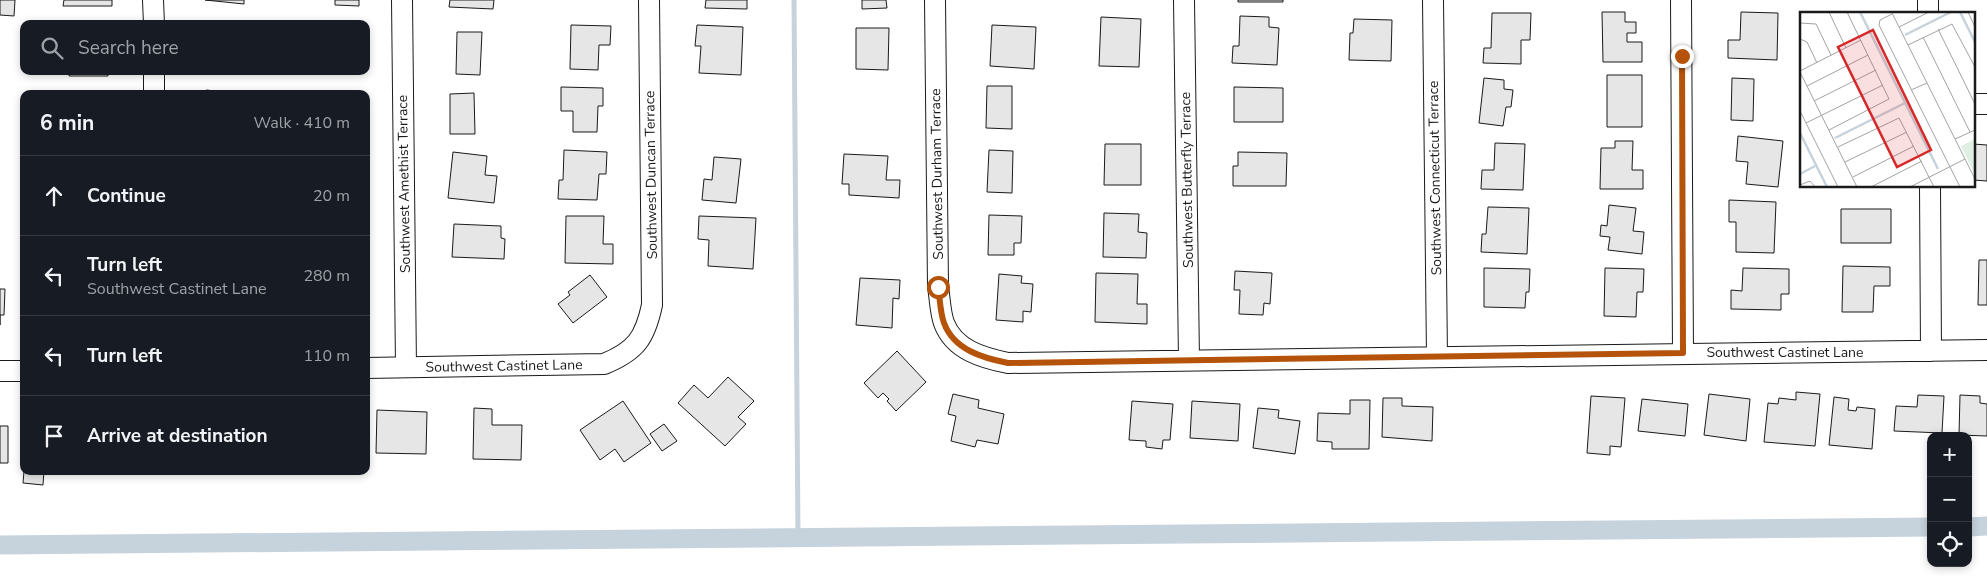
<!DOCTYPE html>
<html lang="en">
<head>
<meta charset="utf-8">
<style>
  :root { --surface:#171b24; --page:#242831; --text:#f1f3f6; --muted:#9ea1a6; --line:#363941 }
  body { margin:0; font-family:"Nunito Sans",sans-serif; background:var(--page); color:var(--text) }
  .controls { position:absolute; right:15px; bottom:15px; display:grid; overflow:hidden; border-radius:10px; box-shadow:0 2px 8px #0003 }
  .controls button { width:45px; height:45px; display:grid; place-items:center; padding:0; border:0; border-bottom:1px solid var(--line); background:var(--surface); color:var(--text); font:25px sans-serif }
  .stop { position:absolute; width:15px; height:15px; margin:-11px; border:4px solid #b45309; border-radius:50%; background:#fff }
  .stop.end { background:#b45309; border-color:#fff; box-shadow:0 1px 5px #0008 }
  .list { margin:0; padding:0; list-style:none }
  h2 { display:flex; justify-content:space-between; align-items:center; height:65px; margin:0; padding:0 20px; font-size:21px }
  h2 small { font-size:16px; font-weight:400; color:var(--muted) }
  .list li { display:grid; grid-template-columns:32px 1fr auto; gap:15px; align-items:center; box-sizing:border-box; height:80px; padding:0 20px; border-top:1px solid var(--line) }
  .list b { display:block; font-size:19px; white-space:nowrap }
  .list p { margin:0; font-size:16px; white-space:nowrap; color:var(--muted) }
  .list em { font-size:16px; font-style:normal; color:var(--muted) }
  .icon { flex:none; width:28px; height:28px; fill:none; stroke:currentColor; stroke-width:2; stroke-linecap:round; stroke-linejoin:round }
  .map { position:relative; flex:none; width:1987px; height:582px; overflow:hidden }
  .search { position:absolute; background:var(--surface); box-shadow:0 2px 8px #0003; left:20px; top:20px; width:350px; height:55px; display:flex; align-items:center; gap:12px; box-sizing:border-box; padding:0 18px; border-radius:10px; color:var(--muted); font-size:19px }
  .panel { position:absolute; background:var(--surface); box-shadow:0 2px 8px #0003; left:20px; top:90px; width:350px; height:385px; border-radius:10px }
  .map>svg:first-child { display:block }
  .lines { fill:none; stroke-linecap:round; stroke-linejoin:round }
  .stream { stroke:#c6d2dc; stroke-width:5 }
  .canal { stroke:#c6d2dc; stroke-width:19 }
  .building { fill:#e6e6e6; stroke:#1a1a1a }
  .minor-casing { stroke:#1a1a1a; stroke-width:22 }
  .minor { stroke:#fff; stroke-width:20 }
  .route { stroke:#b45309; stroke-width:6 }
  .labels { text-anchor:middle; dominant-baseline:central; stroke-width:4; stroke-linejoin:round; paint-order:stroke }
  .street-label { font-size:14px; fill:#1a1a1a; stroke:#fff }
  .inset-river { fill:none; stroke:#c6d2dc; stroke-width:2.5 }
  .inset-road { fill:none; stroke:#a3a3a3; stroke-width:1 }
  .view { fill:#d62828; fill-opacity:0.15; stroke:#d62828; stroke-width:2.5 }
  .inset-edge { fill:none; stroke:#1a1a1a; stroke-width:2.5 }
</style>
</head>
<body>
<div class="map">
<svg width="1987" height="582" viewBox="0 0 1987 582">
  <rect width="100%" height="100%" fill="#fff"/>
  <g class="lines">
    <path class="stream" d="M794,0l4,538"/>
    <path class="canal" d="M1968,527l19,-1
      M0,545l1931,-18"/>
  </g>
  <path class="building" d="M0,0h15l-1,16 -14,-1z
    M64,0h48v6h-49z
    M205,0h39v4z
    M335,0h24v6l-24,-1z
    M450,0h44l-1,9 -44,-2z
    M706,0h41v9l-42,-1z
    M862,0h24l1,8 -25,1z
    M1238,0h45v2h-45z
    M1602,12h23v10h11v11h-9v9h15v20h-39z
    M1741,12l37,1 -1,47 -49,-2v-18h12z
    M1492,13h39l-1,27h-9v24l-38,-1 1,-15h7z
    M1240,16l29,1v10l10,1 -2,37 -45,-2 1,-17h6z
    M1101,17l40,2 -2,48 -40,-1z
    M1354,19l38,1 -1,41 -42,-1 1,-27h3z
    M571,25l40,1 -1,19h-11l-1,25 -28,-1z
    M697,25l46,2 -2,48 -42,-2 2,-27h-6z
    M992,25l44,2 -2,42 -44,-3z
    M856,28h33l-1,42 -32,-1z
    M457,32h25l-2,43 -24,-1z
    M69,71h39v5h-39z
    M1607,75h35v52h-35z
    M1484,78l20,2v9l9,1 -2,17h-5l-3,19 -24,-3z
    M1732,78l22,1 -1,42 -22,-1z
    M987,86h25v43l-26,-1z
    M561,87l42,1v18h-5l-1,26h-24v-21h-12z
    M1234,87l49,1v34h-49z
    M206,90l39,4h-39z
    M474,93l1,41h-25v-40z
    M1738,136l45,5 -5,46 -32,-3 2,-22 -12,-1z
    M1615,141h18l-1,29h11v19h-43l1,-41h14z
    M1495,143l30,1 -2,46 -42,-1 1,-19h12z
    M1105,144h36v41h-37z
    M1973,144l14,1v36l-14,-1z
    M564,150l43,2 -1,22h-7l-2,26 -39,-1 1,-19h4z
    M989,150l24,1 -1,42 -25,-1z
    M453,152l34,4 -2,19 12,1 -3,27 -46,-5z
    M1238,152l49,1 -1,33h-53v-20h5z
    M844,154l44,2 -2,24h14l-1,18 -50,-3v-11h-7z
    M714,157l27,2 -5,44 -34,-3 2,-21 8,1z
    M1729,200l47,2 -2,51 -38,-1v-30h-7z
    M1609,205l27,3 -3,23 11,1 -2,22 -34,-4 2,-13 -10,-1 1,-11 6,1z
    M1488,207l41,1 -2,46 -46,-2 1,-18h4z
    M1841,209h50v34h-50z
    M1104,213l35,1 -1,18 9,1 -1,25 -43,-1z
    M989,215l33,1 -1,27h-7v12h-26z
    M566,216h38l-1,28h10v20l-48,-1z
    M699,216l57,2 -3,51 -45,-3 1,-26 -11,-1z
    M454,224l47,2v12l4,1 -1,20 -52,-2z
    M1979,260h8v45h-9z
    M1843,266l47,1v19h-16l-1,26h-31z
    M1484,268l46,1 -1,23h-3l-1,16 -41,-1z
    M1605,268l39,1 -1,23h-6l-1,25 -32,-1z
    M1743,268l46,1v25h-8v16l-50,-1v-19l11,1z
    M1235,271l37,2 -2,31 -6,-1 -1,12 -24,-1 1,-24h-6z
    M1096,273l42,1 -1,30h10v20l-52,-2z
    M999,274l23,2 -1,7 12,1 -2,28 -8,-1v11l-27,-2z
    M590,275l17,22 -34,26 -15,-19 12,-9 -2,-3z
    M860,278l40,2 -1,19 -6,-1 -1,30 -36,-3z
    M0,289h5l-1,26h-4v10z
    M897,351l29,31 -30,29 -9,-10 2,-2 -6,-6 -5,5 -14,-15z
    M728,377l26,24 -16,16 8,7 -21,22 -47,-43 16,-18 14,13z
    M1796,392l24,2 -5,52 -51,-4 4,-39 10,1 1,-6 17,2z
    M953,394l26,6 -1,8 26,6 -6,30 -21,-4 -2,7 -24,-6 5,-25 -8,-2z
    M1709,394l41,5 -4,42 -42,-6z
    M1918,395l26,1 -2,37 -48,-2 2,-25 21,1z
    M1960,395l20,1v7l7,1v32l-28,-1z
    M1591,396l34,2 -4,49 -11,-1v9l-23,-2z
    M1834,397l15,2 -1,11 8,1 1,-4 18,2 -3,40 -43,-4z
    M1383,398h19v8l31,1 -1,34 -50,-4z
    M1642,399l46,5 -3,32 -47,-5z
    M1350,400h20l-1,49h-37v-7l-15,-1 1,-28 32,1z
    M623,401l28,42 -27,19 -9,-13 -15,11 -20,-30z
    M1132,401l41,3 -3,36h-7l-1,9 -16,-2v-6l-17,-1z
    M1192,401l48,3 -2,37 -48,-3z
    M474,408l18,1v16h30l-1,35 -48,-1z
    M1258,408l21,2 -1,8 22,3 -5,33 -42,-6z
    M377,410l50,2 -1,42 -50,-1z
    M664,424l13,17 -15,10 -12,-17z
    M0,426h8v37h-8z
    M24,471h20l-1,14 -20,-2z"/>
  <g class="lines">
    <defs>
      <path id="minor" d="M153,0l1,24
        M402,0l4,367
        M935,0l3,287c2,11 2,25 6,36 10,27 39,35 64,40l979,-13
        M1184,0l5,360
        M1433,0l4,357
        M1681,0l2,353
        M1928,0v14
        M154,71v23
        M1973,104h14
        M1930,186l1,165
        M366,368l238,-4c32,-13 41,-26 48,-59l-3,-305
        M0,371h24"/>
    </defs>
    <use href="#minor" class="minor-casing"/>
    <use href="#minor" class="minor"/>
  </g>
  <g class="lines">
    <path class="route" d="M938,287c2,11 2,25 6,36 10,27 39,35 64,40l675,-10 -1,-297"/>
  </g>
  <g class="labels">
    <g class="street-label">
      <text transform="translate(937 174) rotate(-91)">Southwest Durham Terrace</text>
      <text transform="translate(651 175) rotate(-91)">Southwest Duncan Terrace</text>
      <text transform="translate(1435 178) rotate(-91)">Southwest Connecticut Terrace</text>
      <text transform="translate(1187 180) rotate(-91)">Southwest Butterfly Terrace</text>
      <text transform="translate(404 184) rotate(-91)">Southwest Amethist Terrace</text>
      <text x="1785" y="352">Southwest Castinet Lane</text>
      <text transform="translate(504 366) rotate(-1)">Southwest Castinet Lane</text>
    </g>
  </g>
  <g transform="translate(1800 12)">
    <rect width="175" height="175" fill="#fff"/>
    <path d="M175,127v36l-14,-29z" fill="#e0efe3"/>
    <path class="inset-river" d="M60,0l78,157M160,0l15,30M105,23l46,-23M0,121l27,54M35,126l70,-35M0,162l15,-8"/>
    <path class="inset-road" d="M29,0l17,36M168,0l7,15M92,1l83,166M92,2l-12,6 -1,5 81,162M0,11l16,1 15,31M99,15l30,-15M138,17l37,75M123,25l47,95M0,27l7,3 10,21M108,33l44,-21 23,43M0,59l61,-31M0,60l57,115M7,74l61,-31M111,78l16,-7M14,89l62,-31M0,99l38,76M6,111l77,-38M29,118l60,-31 -42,-87M155,127l20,-9M38,135l61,-29 35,69M45,150l62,-30M53,165l61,-31M0,173l10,-4 5,6M71,175l51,-26M110,175l55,-28"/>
    <path class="view" d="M73,18l58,120 -34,17 -59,-120z"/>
    <rect width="175" height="175" class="inset-edge"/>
  </g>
</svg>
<div class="controls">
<button>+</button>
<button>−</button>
<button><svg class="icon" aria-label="locate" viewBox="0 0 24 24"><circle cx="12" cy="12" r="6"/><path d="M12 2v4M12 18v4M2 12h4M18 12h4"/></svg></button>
</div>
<div class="stop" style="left:938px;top:287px"></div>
<div class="stop end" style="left:1682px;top:56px"></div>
<div class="search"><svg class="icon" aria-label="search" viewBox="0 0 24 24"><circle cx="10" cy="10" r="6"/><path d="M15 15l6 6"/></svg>Search here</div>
<section class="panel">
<h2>6 min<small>Walk · 410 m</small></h2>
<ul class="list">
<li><svg class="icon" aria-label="ahead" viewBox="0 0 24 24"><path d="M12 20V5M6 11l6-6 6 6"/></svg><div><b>Continue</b></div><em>20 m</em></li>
<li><svg class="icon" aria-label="left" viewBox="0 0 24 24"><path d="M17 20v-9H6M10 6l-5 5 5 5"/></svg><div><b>Turn left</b><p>Southwest Castinet Lane</p></div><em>280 m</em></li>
<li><svg class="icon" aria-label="left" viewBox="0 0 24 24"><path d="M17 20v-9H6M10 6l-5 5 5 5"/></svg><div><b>Turn left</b></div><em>110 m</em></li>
<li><svg class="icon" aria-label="arrive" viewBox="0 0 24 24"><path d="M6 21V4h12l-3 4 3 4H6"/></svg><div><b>Arrive at destination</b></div></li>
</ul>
</section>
</div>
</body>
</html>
